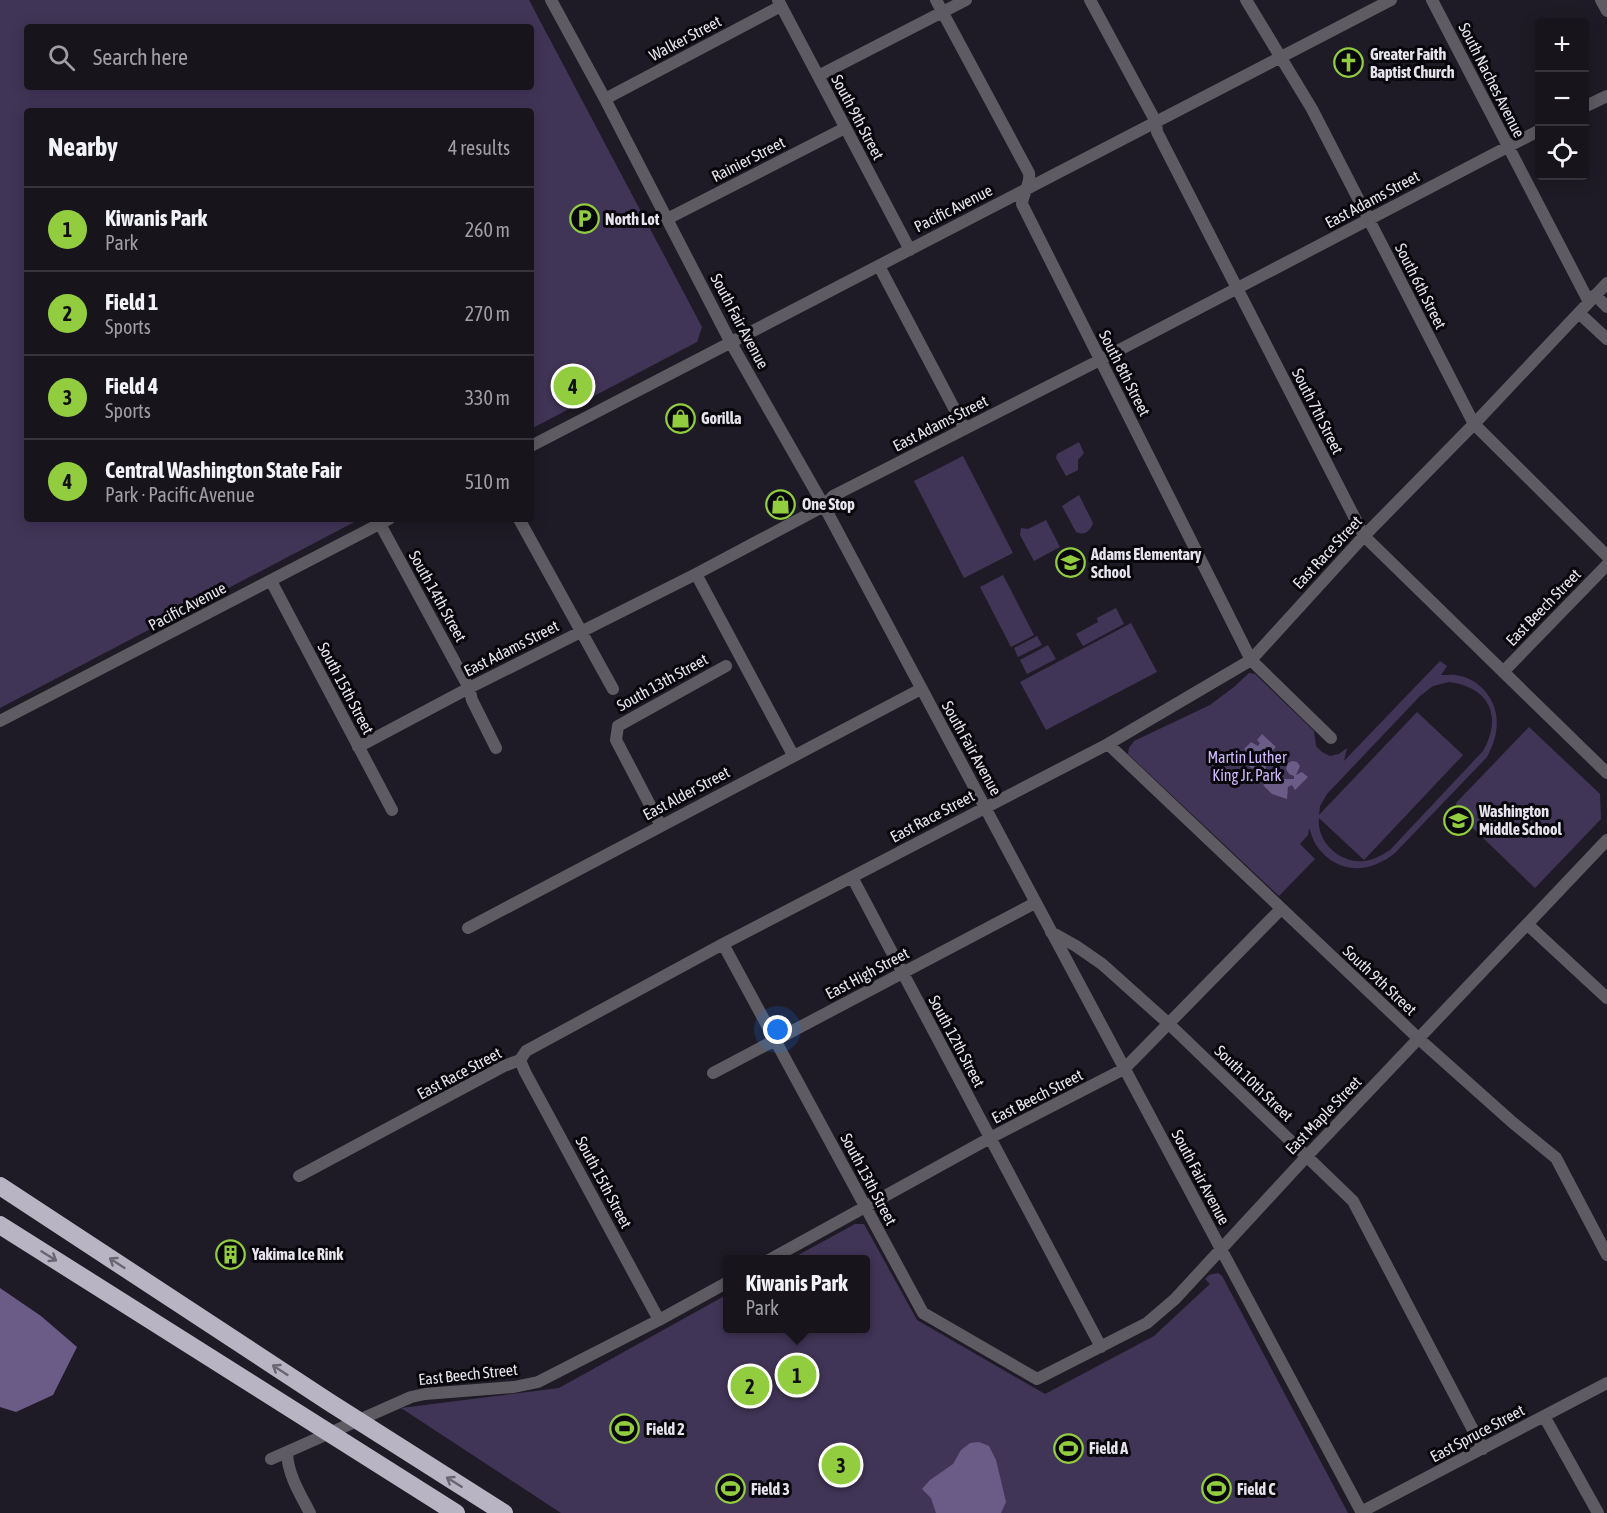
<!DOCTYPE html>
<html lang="en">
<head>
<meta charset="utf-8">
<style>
  :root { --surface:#17141c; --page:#201d25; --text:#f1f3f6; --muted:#9e9ea3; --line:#36333b; --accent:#92cd3f }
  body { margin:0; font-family:"Asap Condensed",sans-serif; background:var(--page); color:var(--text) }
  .controls { position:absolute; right:18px; top:18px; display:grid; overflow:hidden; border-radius:6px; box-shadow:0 3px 15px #0003 }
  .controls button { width:54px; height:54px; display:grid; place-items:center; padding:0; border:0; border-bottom:2px solid var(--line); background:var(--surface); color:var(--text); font:30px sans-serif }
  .you { position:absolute; left:778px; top:1030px; width:21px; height:21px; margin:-15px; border:4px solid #fff; border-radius:50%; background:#1a73e8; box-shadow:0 0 0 9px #1a73e833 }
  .badge { display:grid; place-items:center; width:39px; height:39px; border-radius:50%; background:var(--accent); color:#111; font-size:20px; font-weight:700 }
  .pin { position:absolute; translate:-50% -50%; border:3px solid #fff; box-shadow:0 2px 6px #0006 }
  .popup { position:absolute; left:723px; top:1255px; width:147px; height:78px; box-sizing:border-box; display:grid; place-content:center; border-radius:6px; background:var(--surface); filter:drop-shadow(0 2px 4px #0005); font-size:20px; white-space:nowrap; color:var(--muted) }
  .popup b { font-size:22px; color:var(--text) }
  .popup::after { content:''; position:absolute; left:50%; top:100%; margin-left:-12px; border:12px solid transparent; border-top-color:var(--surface) }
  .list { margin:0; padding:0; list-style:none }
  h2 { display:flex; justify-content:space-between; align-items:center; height:78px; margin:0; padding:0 24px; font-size:26px }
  h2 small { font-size:20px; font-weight:400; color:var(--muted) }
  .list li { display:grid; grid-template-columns:39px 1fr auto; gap:18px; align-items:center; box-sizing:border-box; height:84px; padding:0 24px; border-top:2px solid var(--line) }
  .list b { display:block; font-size:22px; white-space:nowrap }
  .list p { margin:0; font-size:20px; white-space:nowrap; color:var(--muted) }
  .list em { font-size:20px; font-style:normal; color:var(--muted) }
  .icon { flex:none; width:33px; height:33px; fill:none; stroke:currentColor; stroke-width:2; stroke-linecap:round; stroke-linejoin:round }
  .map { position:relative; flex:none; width:1607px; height:1513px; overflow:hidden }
  .search { position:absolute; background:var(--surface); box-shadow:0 3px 15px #0003; left:24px; top:24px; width:510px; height:66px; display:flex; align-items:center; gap:15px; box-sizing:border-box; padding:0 21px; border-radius:6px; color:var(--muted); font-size:22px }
  .panel { position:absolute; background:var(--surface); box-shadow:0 3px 15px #0003; left:24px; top:108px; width:510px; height:414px; border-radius:6px }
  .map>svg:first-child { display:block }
  .green { fill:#413557; fill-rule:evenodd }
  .water { fill:#6b5c87 }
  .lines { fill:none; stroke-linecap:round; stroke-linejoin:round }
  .minor { stroke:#5e5c62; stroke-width:12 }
  .highway { stroke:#b9b4c4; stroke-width:18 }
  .oneway { stroke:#696671 }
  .labels { text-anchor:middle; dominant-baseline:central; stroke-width:6; stroke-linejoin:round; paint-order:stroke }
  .street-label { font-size:16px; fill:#e7e4ed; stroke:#08070b }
  .poi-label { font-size:16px; font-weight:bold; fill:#e7e4ed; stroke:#08070b; text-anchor:start }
  .park-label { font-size:16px; fill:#d0b7fd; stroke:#08070b }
</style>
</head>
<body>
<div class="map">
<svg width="1607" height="1513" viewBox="0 0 1607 1513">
  <rect width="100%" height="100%" fill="#1f1b26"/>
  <path class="green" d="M0,0h529l173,327 -5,15 -166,87v-318h-504v408h333l-360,189zM27,27h504v60h-504z
    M1079,442l5,11 -6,7v10l-12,6 -10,-18 1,-4z
    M963,456l50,97 -49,25 -50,-97z
    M1079,495l14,28c-3,8 -8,13 -17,9l-14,-26z
    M1046,520l14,27 -26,14 -14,-26 1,-7 7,1z
    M1003,575l31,60 -23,12 -31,-60z
    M1116,608l8,16 -41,22 -7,-12 22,-12 -1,-4z
    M1131,623l26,49 -111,58 -26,-48z
    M1037,636l5,9 -24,12 -4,-9z
    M1048,645l8,14 -29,15 -7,-14z
    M1440,661l7,5 -6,9c6,0 13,-1 19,1 7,1 16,6 21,11 21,20 19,46 6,70l-92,96c-26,21 -58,22 -79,-8 -3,-5 -5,-12 -7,-17l-1,7 -8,9 15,15 -36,37 -151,-142 1,-6 5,-7 76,-36 24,-18 15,-14 6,1 59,57 2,15 6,6 8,4 9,-2 8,-6 -3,13zM1449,682c40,5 54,34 34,69l-93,99c-8,5 -16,10 -26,11 -23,3 -48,-19 -45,-43l45,42 99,-105 -46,-43 -98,103 1,-9 7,-12 93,-98 13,-10z
    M1529,727l71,67 1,25 -66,69 -78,-75 -1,-10z
    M855,1224h9l53,96 128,74 109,-58 56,-52 -5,-5 4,-4 9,-2 4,3 126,237h-787l-160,-105 158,-20 169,-94v34h138v-68l-75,-1z"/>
  <path class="water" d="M1262,734l14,13 -12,12 3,5 -2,5 -7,2 -10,-5 2,-2 -5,-5 4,-5 -5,-5 7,-7 7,4 2,-3 -3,-3z
    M1292,761l5,1 3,4 -4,9 6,-3 6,5 -13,13 -3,-5 -4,2 -1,12 -15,-5 -9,-9 10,-6h21v-3l-5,-2 -3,-5 2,-6z
    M0,1288l41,28 36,31 -24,48 -37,17 -16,-5z
    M979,1442l10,4 7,14 10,42 -5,11h-65l-5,-15 -9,-9 8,-9 23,-16 8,-14 9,-7z"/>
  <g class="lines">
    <path class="minor" d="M551,0l54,99 126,244 93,163 538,1007
      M778,0l132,250
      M936,0l93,173c2,12 -6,19 -7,31l229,456 80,78
      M1090,0l66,122 1,10 207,404 243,237
      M1246,0l66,109 162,315 133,132
      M1432,0l157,302
      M1601,0l6,11
      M818,76l148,-76
      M605,99l176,-93
      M1584,107l23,-11
      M667,219l178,-91
      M879,266l86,163
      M1595,295l12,12
      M1579,313l28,26
      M531,446l860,-446
      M519,519l94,170
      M380,524l89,164 3,12 24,48
      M696,574l97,181
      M271,581l121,229
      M1503,672l104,-107
      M0,721l389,-202
      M1108,744l311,295 93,83 44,36 51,97
      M358,747l111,-59 227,-114 128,-68 9,-10 267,-136 440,-230
      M661,826l-45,-86 2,-14 108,-60
      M852,877l249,470
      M1527,924l80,74
      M468,928l453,-239
      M1051,932l25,14 26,18 67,60 184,177 130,248
      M723,944l200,369 114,66 110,-56 28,-24 132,-143 300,-316
      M520,1060l5,12 134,248
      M713,1073l322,-170
      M299,1176l205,-110 16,-6 6,-9 197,-107 385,-200 143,-84 113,-124 110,-112 133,-141
      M769,1260l221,-122 134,-69 156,-159
      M1544,1416l54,97
      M287,1453c1,22 13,41 23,60
      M271,1459l140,-62 14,-3 89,-7 24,-5 121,-62 69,-38
      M1361,1512l246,-129"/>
    <path class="highway" d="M0,1186l329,216 175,111
      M0,1225l456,288"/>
  </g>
  <defs><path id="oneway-shaft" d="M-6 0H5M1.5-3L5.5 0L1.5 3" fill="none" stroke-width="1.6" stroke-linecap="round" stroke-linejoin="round" transform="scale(1.5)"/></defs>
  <g class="oneway">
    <use href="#oneway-shaft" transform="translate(49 1256) rotate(32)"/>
    <use href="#oneway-shaft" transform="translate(117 1263) rotate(-147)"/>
    <use href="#oneway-shaft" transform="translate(280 1370) rotate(-147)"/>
    <use href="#oneway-shaft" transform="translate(454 1482) rotate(-148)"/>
  </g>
  <defs>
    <symbol id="church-ring" viewBox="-11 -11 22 22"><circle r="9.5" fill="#08070b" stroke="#92cd3f" stroke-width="1.5"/><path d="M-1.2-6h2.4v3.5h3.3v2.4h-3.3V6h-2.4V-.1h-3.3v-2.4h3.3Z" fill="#92cd3f"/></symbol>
    <symbol id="parking-ring" viewBox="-11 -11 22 22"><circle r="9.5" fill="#08070b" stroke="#92cd3f" stroke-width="1.5"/><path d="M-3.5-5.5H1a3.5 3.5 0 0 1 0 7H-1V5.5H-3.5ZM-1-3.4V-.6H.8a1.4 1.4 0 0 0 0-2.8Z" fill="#92cd3f"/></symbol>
    <symbol id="shop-ring" viewBox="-11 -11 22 22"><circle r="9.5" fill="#08070b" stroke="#92cd3f" stroke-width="1.5"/><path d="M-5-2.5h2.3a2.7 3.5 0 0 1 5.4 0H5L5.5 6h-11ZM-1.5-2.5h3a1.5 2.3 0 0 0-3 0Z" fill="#92cd3f"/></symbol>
    <symbol id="school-ring" viewBox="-11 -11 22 22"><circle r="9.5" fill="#08070b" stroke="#92cd3f" stroke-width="1.5"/><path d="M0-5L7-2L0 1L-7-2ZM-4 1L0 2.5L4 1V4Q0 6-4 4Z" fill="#92cd3f"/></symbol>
    <symbol id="building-ring" viewBox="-11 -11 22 22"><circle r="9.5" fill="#08070b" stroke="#92cd3f" stroke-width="1.5"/><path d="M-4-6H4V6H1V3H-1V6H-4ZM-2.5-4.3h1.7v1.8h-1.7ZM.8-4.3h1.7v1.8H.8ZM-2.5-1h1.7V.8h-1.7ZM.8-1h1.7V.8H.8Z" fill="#92cd3f"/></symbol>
    <symbol id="stadium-ring" viewBox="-11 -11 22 22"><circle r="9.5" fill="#08070b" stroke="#92cd3f" stroke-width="1.5"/><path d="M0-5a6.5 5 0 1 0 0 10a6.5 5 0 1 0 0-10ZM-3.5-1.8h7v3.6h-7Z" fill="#92cd3f"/></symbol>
  </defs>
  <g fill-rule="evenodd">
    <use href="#church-ring" x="1332" y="46" width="33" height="33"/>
    <use href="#parking-ring" x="568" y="202" width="33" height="33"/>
    <use href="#shop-ring" x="664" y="402" width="33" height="33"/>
    <use href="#shop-ring" x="764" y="488" width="33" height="33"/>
    <use href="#school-ring" x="1054" y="546" width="33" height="33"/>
    <use href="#school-ring" x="1442" y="804" width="33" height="33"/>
    <use href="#building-ring" x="214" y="1238" width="33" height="33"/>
    <use href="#stadium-ring" x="608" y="1412" width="33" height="33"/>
    <use href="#stadium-ring" x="1052" y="1432" width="33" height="33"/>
    <use href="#stadium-ring" x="714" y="1472" width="33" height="33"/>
    <use href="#stadium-ring" x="1200" y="1472" width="33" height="33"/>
  </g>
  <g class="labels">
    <g class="street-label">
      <text transform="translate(685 38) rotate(-28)">Walker Street</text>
      <text transform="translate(1492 80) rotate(63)">South Naches Avenue</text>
      <text transform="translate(858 117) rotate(62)">South 9th Street</text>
      <text transform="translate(748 159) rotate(-27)">Rainier Street</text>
      <text transform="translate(1372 199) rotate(-28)">East Adams Street</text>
      <text transform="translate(953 208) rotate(-27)">Pacific Avenue</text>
      <text transform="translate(1421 286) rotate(63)">South 6th Street</text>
      <text transform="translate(740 321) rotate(62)">South Fair Avenue</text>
      <text transform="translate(1125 373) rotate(63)">South 8th Street</text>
      <text transform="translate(1318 411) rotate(63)">South 7th Street</text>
      <text transform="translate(940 423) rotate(-27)">East Adams Street</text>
      <text transform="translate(1327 552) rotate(-47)">East Race Street</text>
      <text transform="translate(438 596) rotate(61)">South 14th Street</text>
      <text transform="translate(187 606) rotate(-28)">Pacific Avenue</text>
      <text transform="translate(1543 607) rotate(-46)">East Beech Street</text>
      <text transform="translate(511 648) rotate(-27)">East Adams Street</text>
      <text transform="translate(662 682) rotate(-29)">South 13th Street</text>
      <text transform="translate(346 688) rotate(62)">South 15th Street</text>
      <text transform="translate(972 748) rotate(61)">South Fair Avenue</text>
      <text transform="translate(686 793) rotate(-28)">East Alder Street</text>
      <text transform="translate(932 816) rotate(-28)">East Race Street</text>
      <text transform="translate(867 973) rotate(-28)">East High Street</text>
      <text transform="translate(1380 980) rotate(43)">South 9th Street</text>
      <text transform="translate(957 1041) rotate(62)">South 12th Street</text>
      <text transform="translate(459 1073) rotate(-28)">East Race Street</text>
      <text transform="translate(1254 1083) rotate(44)">South 10th Street</text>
      <text transform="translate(1037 1096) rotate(-27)">East Beech Street</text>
      <text transform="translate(1323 1115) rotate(-46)">East Maple Street</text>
      <text transform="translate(1201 1177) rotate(62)">South Fair Avenue</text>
      <text transform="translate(869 1179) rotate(62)">South 13th Street</text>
      <text transform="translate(604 1182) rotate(62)">South 15th Street</text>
      <text transform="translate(468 1374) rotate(-6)">East Beech Street</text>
      <text transform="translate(1477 1433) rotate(-28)">East Spruce Street</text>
    </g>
    <g class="poi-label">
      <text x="1370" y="54">Greater Faith<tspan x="1370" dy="18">Baptist Church</tspan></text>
      <text x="605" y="219">North Lot</text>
      <text x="701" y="418">Gorilla</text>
      <text x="802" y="504">One Stop</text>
      <text x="1091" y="554">Adams Elementary<tspan x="1091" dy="18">School</tspan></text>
      <text x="1479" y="811">Washington<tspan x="1479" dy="18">Middle School</tspan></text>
      <text x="252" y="1254">Yakima Ice Rink</text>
      <text x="646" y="1429">Field 2</text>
      <text x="1089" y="1448">Field A</text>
      <text x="751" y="1489">Field 3</text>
      <text x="1237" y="1489">Field C</text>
    </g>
    <g class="park-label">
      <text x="1247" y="757">Martin Luther<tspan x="1247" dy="18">King Jr. Park</tspan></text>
    </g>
  </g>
</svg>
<div class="controls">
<button>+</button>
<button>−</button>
<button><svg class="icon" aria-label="locate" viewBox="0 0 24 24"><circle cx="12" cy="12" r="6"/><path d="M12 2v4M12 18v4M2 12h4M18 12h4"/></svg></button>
</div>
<div class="you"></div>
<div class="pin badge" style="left:797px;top:1375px">1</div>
<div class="popup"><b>Kiwanis Park</b>Park</div>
<div class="pin badge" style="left:750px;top:1386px">2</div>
<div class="pin badge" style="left:841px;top:1465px">3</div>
<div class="pin badge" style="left:573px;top:386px">4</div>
<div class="search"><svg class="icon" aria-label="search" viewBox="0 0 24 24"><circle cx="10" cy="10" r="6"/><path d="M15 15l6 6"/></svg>Search here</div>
<section class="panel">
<h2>Nearby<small>4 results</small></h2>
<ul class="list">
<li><span class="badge">1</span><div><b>Kiwanis Park</b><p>Park</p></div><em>260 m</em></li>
<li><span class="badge">2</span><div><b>Field 1</b><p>Sports</p></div><em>270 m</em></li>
<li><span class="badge">3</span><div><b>Field 4</b><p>Sports</p></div><em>330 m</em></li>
<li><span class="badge">4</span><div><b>Central Washington State Fair</b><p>Park · Pacific Avenue</p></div><em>510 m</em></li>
</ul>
</section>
</div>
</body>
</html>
